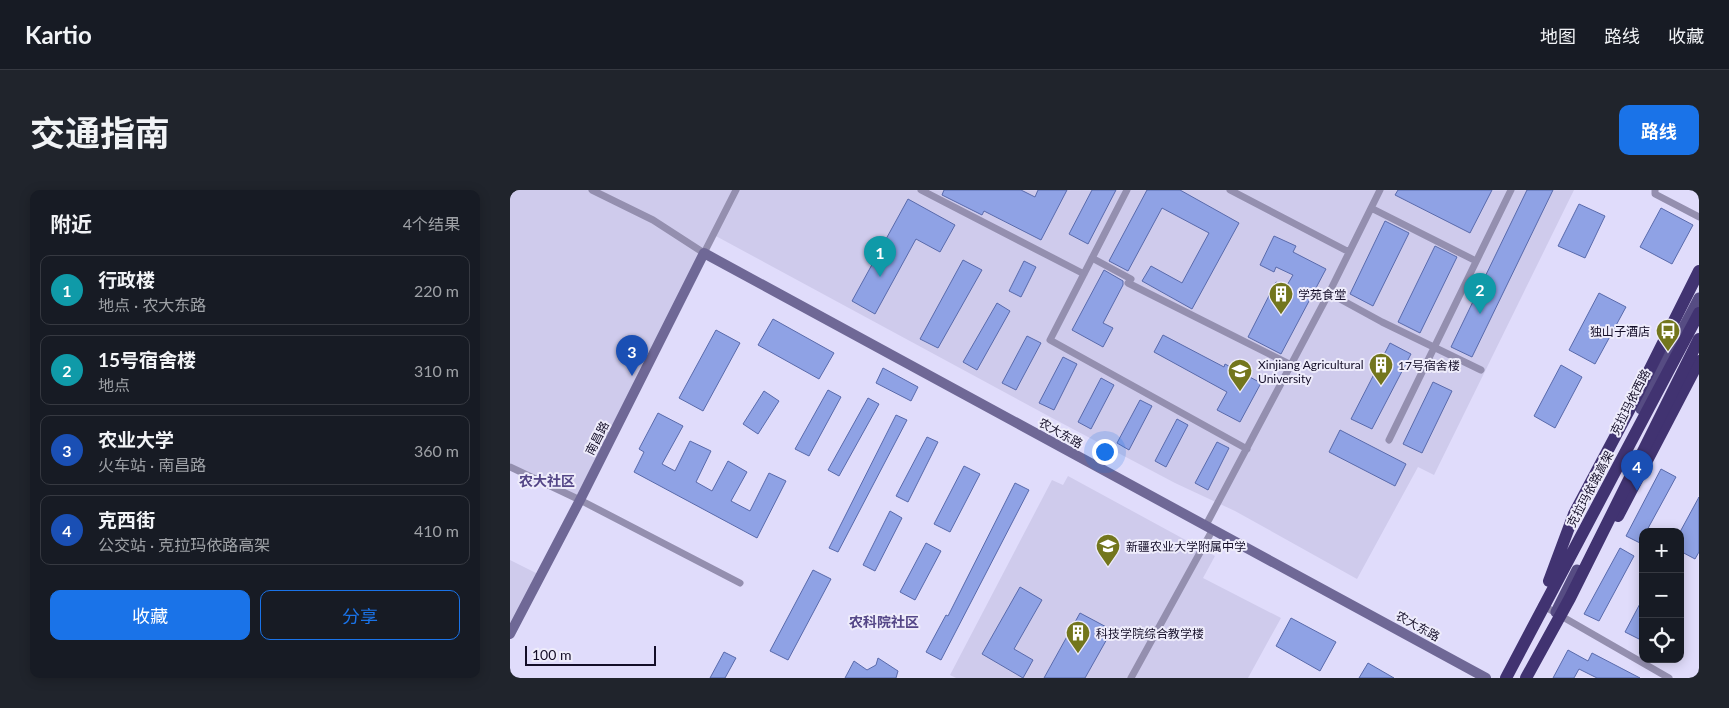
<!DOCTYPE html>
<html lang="zh">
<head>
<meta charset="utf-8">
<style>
  :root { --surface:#171b24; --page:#20242c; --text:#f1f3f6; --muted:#9ea1a6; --line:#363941; --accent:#1a73e8 }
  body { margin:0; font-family:Lato,"Noto Sans SC",sans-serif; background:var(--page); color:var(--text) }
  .controls { position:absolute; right:15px; bottom:15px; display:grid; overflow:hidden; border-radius:10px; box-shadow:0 2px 12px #0003 }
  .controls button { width:45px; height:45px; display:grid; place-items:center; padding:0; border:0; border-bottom:1px solid var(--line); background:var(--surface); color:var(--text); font:25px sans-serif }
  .scale { position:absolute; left:15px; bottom:12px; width:131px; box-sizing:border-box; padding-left:5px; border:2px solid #140e28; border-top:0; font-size:14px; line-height:18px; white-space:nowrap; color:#140e28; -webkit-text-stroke:4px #eeecfb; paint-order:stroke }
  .you { position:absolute; left:594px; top:261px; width:18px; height:18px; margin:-12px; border:4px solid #fff; border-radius:50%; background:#1a73e8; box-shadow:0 0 0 8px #1a73e833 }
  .badge { display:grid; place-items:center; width:32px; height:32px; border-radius:50%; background:var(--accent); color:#fff; font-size:16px; font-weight:700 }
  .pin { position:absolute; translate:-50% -41px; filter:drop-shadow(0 1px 2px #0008) }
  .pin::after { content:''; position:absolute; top:26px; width:18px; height:15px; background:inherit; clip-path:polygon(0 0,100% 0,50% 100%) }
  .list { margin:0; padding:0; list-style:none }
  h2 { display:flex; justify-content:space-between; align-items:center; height:65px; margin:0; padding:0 20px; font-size:21px }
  h2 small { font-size:16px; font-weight:400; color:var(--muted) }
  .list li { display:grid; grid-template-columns:32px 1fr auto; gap:15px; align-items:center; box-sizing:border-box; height:70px; margin:0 10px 10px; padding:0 10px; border:1px solid var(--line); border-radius:10px }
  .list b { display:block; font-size:19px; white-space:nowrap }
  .list p { margin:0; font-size:16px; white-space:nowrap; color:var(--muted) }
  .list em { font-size:16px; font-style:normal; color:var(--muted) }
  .actions { display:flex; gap:10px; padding:15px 20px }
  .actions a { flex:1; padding:11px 0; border:1px solid var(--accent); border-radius:10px; text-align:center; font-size:18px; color:var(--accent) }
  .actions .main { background:var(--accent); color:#fff }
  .icon { flex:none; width:28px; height:28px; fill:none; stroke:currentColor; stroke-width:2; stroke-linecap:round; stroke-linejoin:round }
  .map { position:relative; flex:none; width:1189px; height:488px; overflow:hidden; border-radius:10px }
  header { display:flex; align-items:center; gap:30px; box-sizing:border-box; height:70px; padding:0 25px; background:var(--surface); border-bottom:1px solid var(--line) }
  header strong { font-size:24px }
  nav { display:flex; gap:28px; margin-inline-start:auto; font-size:18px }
  .intro { display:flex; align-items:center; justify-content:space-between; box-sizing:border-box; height:120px; padding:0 30px }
  h1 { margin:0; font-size:35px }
  .button { padding:12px 22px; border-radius:10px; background:var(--accent); color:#fff; font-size:18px; font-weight:700 }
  main { display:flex; gap:30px; padding:0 30px }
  aside { flex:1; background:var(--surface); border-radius:10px; box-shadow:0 2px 12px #0003 }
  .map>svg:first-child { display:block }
  .built { fill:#cfcbec }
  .building { fill:#8fa2e5; stroke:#596aab }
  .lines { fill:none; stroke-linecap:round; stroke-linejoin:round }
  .street { stroke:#948faf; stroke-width:7 }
  .secondary { stroke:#6f6896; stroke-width:10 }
  .primary { stroke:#564c83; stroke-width:11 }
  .highway { stroke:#413371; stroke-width:12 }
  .highway-bridge { stroke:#413371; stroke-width:12 }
  .labels { text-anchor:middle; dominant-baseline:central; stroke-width:4; stroke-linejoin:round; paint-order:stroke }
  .poi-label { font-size:12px; fill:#140e28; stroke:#eeecfb; text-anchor:start }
  .street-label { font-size:12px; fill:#140e28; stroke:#eeecfb }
  .neighbourhood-label { font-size:14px; font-weight:bold; fill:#544687; stroke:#eeecfb }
</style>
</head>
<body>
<header>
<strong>Kartio</strong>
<nav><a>地图</a><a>路线</a><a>收藏</a></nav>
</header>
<div class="intro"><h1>交通指南</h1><a class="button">路线</a></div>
<main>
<aside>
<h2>附近<small>4个结果</small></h2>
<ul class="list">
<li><span class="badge" style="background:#0f9aa8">1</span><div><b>行政楼</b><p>地点 · 农大东路</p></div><em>220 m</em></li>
<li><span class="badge" style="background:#0f9aa8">2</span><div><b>15号宿舍楼</b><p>地点</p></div><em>310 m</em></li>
<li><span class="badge" style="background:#1a4fb4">3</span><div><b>农业大学</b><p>火车站 · 南昌路</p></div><em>360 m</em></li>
<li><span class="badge" style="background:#1a4fb4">4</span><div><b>克西街</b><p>公交站 · 克拉玛依路高架</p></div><em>410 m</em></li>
</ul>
<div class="actions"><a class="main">收藏</a><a>分享</a></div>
</aside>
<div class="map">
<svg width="1189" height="488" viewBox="0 0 1189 488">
  <rect width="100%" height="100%" fill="#e0dcfb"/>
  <path class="built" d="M0,0h1064l-140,285 -16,-8 -61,112 -122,-68 -60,-28 -121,-64 -340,-184 -134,265 -70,-33z
    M558,286l147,80 -12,22 78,40 -33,60h-292l-6,-3 102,-195 11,5z
    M0,370l30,15 -30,59z"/>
  <path class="building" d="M434,0h77l14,7 3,-7h29l-26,50 -57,-29 -2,4 -40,-20z
    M582,0h24l-28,54 -19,-10z
    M637,0h33l59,33 -47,86 -50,-28 9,-15 31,17 27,-50 -47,-25 -34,63 -19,-10z
    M888,0h94l-22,43 -75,-38z
    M1017,0h26l-81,167 -21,-10z
    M398,9l47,26 -15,27 -24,-13 -41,75 -23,-13z
    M1069,14l26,12 -20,42 -27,-12z
    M1151,18l32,17 -21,39 -32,-17z
    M875,31l24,12 -36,73 -23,-12z
    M764,46l22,10 -3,6 33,17 -45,85 -33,-17 28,-55 10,5 7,-12 -17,-8 -2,5 -14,-7z
    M925,56l22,11 -37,76 -22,-11z
    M453,70l19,10 -44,78 -18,-9z
    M514,71l12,6 -15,30 -12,-6z
    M594,80l19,11v4l-20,38 10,5 -10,19 -31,-17z
    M1089,103l27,14 -31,57 -26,-14z
    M487,113l13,8 -33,59 -14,-8z
    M263,129l61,34 -15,26 -61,-34z
    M206,140l24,13 -37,68 -24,-13z
    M653,145l61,32 1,-3 36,19 -21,39 -23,-12 10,-18 -73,-40z
    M517,146l14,7 -25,47 -14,-7z
    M880,153l21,11 -39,75 -21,-10z
    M553,167l14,7 -23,46 -15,-7z
    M1051,175l21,12 -27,51 -21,-12z
    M373,178l35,19 -7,14 -35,-18z
    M591,188l13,7 -23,44 -13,-7z
    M923,192l19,9 -30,62 -19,-9z
    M318,200l13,7 -32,59 -14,-7z
    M254,201l15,10 -21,33 -15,-10z
    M358,208l11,6 -40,72 -11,-6z
    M630,210l12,6 -23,44 -12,-7z
    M148,223l25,13 -21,38 13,7 15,-30 21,10 -15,31 16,9 16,-30 19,11 -16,29 19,10 19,-38 17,8 -29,57 -123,-66 10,-20 -5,-3z
    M386,225l11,5 -69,132 -9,-4z
    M667,229l11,6 -22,42 -11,-6z
    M830,240l66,34 -11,22 -66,-34z
    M417,247l11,5 -30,60 -12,-6z
    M707,252l12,6 -21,42 -13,-7z
    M454,276l16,8 -30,58 -16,-8z
    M1151,279l15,8 -30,55h-3v6l-3,5 -14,-7z
    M505,293l14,7 -88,170 -15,-8 20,-37 2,1z
    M1189,307v55l-4,7 -15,-8v-19z
    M380,321l12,7 -27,53 -12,-6z
    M416,353l15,8 -26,49 -15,-8z
    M1110,358l14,8 -35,65 -15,-7z
    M303,380l18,9 -43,81 -18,-9z
    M510,397l22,13 -28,49 19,11 -10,18 -41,-24z
    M1133,408v33l-4,8 -14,-7z
    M570,423l32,17 -27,48h-41z
    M781,428l45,24 -16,29 -44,-25z
    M1058,460l20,11 4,-8 48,25h-43l-18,-9 -5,9h-21z
    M214,462l12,6 -11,20h-15z
    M368,468l20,13 -2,7h-51l9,-17 13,9 9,-5z
    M858,473l26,15h-35z"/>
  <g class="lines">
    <path class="street" d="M82,0l61,30 51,33 32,-63
      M411,0l163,84
      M617,0l-77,150 197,109
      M720,0l119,62
      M1145,0v4l44,23
      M861,18l105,53
      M582,68l39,21 -3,4 163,82
      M819,103l53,29 99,48
      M879,250l122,-250
      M0,277l70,33 160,83
      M696,335l123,-232 51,-103
      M1032,415l127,73
      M621,488l82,-149"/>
    <path class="secondary" d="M0,444l70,-134 124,-247 782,425"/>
    <path class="primary" d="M1131,219l58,-111
      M1046,422l21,-42"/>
    <path class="highway" d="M1108,326l81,-155"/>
    <path class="highway-bridge" d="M1039,391l25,-67 60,-113 65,-130
      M996,488l193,-365
      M1016,488l44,-80 129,-259"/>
  </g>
  <defs>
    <symbol id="building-pin" viewBox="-11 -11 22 30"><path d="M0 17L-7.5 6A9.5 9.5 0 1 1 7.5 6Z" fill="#73761d" stroke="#eeecfb"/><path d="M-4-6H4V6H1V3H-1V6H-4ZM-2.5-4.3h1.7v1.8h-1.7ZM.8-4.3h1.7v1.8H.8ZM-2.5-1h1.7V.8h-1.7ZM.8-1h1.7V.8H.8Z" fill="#fff"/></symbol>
    <symbol id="bus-pin" viewBox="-11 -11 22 30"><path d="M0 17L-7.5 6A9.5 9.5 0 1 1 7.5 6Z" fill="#73761d" stroke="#eeecfb"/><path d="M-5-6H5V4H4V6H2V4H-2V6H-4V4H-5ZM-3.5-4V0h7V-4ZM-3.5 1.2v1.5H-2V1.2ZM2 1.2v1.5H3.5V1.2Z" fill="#fff"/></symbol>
    <symbol id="university-pin" viewBox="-11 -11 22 30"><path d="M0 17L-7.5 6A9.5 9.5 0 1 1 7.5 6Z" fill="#73761d" stroke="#eeecfb"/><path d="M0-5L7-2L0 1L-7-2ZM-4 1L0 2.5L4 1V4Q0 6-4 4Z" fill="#fff"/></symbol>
    <symbol id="school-pin" viewBox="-11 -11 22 30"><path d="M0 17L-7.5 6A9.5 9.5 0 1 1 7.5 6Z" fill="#73761d" stroke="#eeecfb"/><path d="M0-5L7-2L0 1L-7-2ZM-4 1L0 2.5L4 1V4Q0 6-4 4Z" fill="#fff"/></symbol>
  </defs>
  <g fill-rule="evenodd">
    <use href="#building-pin" x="757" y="90" width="28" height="38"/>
    <use href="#bus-pin" x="1144" y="127" width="28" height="38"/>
    <use href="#building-pin" x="857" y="161" width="28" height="38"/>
    <use href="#university-pin" x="716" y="167" width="28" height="38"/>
    <use href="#school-pin" x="584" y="342" width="28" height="38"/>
    <use href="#building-pin" x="554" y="429" width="28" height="38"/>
  </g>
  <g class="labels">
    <g class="poi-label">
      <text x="788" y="104">学苑食堂</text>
      <text x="1140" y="141" text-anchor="end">独山子酒店</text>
      <text x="748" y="174">Xinjiang Agricultural<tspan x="748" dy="14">University</tspan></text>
      <text x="888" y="175">17号宿舍楼</text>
      <text x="616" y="356">新疆农业大学附属中学</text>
      <text x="586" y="443">科技学院综合教学楼</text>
    </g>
    <g class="street-label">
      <text transform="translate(1120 212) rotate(-63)">克拉玛依西路</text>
      <text transform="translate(551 243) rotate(29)">农大东路</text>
      <text transform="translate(87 248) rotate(-63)">南昌路</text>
      <text transform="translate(1080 299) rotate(-62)">克拉玛依路高架</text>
      <text transform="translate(908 436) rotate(29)">农大东路</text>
    </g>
    <g class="neighbourhood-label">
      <text x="37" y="290">农大社区</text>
      <text x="374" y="431">农科院社区</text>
    </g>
  </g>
</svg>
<div class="controls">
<button>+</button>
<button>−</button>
<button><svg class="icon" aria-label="locate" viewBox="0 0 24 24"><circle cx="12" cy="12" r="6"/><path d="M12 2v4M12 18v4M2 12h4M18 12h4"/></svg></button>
</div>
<div class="scale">100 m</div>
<div class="you"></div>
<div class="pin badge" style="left:370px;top:87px;background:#0f9aa8">1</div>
<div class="pin badge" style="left:970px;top:124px;background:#0f9aa8">2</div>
<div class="pin badge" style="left:122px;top:186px;background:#1a4fb4">3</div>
<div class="pin badge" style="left:1127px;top:301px;background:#1a4fb4">4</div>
</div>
</main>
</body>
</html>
